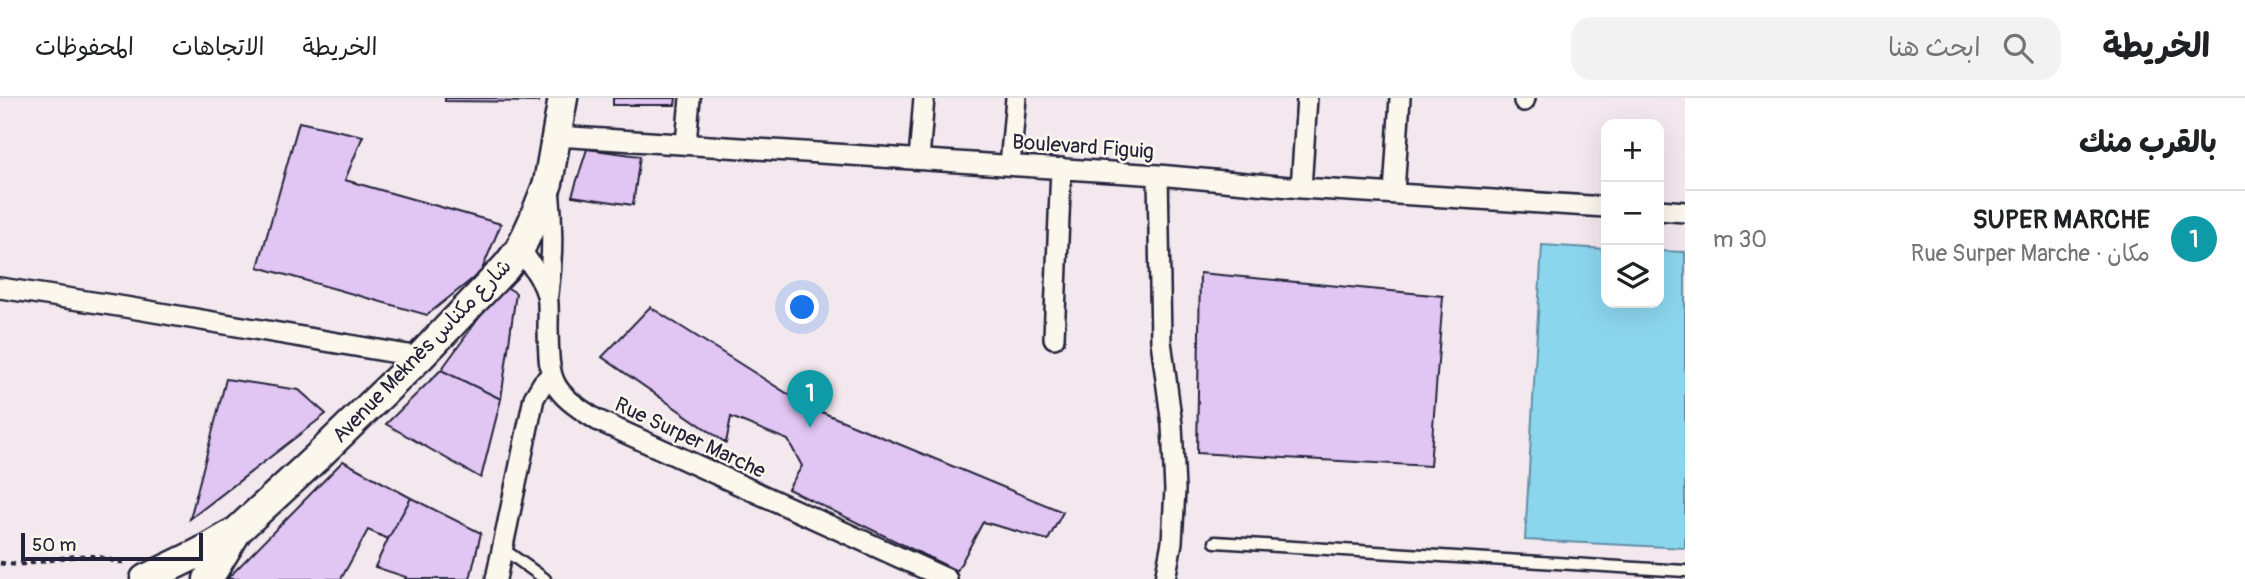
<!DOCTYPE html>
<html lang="ar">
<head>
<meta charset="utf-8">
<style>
  :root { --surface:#fff; --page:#f2f2f2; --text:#202124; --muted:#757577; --line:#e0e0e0; --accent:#db2777 }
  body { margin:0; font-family:Pangolin,"Playpen Sans Arabic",sans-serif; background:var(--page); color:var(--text); direction:rtl }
  .controls { position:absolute; right:21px; top:21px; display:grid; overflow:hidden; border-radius:14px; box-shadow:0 7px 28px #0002 }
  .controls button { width:63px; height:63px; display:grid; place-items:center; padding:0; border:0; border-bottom:2px solid var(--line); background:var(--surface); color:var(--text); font:35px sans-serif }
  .scale { position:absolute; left:21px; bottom:18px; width:182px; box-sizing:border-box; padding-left:7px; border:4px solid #22223b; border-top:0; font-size:19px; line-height:24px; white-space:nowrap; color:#22223b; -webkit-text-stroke:5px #fbf7ec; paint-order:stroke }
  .you { position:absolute; left:803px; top:210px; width:24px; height:24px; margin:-18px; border:5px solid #fff; border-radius:50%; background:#1a73e8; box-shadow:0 0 0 10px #1a73e833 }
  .badge { display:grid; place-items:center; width:46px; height:46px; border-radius:50%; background:var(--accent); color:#fff; font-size:23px; font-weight:700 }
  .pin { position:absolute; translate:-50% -58px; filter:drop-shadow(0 2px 4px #0008) }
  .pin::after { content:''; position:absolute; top:37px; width:24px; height:21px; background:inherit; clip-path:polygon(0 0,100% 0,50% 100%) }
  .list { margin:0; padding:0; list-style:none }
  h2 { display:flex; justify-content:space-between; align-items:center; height:91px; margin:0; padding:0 28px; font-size:30px }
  h2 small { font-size:23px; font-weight:400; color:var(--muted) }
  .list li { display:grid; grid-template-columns:46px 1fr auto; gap:21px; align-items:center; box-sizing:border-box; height:98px; padding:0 28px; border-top:2px solid var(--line) }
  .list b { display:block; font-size:26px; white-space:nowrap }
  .list p { margin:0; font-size:23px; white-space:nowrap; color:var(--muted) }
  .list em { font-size:23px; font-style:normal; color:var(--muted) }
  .icon { flex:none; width:38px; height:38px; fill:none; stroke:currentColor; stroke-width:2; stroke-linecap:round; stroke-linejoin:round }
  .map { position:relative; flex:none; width:1685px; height:481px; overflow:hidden; direction:ltr }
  header { display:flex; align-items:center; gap:42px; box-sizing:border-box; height:98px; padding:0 35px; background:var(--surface); border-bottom:2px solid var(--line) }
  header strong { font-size:33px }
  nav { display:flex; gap:38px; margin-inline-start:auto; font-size:24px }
  .search { width:490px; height:63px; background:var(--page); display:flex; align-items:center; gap:18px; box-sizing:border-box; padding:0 24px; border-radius:21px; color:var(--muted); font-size:26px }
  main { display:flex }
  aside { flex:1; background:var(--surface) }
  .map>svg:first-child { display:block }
  .water { fill:#8cd6ed; stroke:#628ea6; stroke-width:2 }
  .building { fill:#e1c5f3; stroke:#22223b; stroke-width:2 }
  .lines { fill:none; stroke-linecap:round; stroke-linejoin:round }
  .lane-casing { stroke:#22223b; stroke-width:15 }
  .street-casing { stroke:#22223b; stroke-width:24 }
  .secondary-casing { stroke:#22223b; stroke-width:33 }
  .path { stroke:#22223b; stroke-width:4.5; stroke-dasharray:5 5; stroke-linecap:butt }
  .lane { stroke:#fbf7ec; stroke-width:10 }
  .street { stroke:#fbf7ec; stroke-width:19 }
  .secondary { stroke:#fbf7ec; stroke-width:28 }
  .labels { text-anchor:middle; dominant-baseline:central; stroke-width:5; stroke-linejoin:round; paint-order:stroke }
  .street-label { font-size:21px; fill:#22223b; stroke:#fbf7ec }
</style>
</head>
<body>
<header>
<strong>الخريطة</strong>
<div class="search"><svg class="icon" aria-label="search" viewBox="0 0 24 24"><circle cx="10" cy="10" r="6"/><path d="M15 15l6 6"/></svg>ابحث هنا</div>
<nav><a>الخريطة</a><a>الاتجاهات</a><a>المحفوظات</a></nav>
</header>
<main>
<aside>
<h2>بالقرب منك<small></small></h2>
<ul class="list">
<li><span class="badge" style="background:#0f9aa8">1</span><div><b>SUPER MARCHE</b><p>مكان · Rue Surper Marche</p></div><em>30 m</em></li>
</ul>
</aside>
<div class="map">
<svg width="1685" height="481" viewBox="0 0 1685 481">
  <rect width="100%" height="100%" fill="#f3e8ee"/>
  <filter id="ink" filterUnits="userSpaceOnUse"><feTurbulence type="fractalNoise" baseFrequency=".0143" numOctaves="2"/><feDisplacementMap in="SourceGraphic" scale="14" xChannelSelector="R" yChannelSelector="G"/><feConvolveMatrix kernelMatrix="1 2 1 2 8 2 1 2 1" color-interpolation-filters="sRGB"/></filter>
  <g filter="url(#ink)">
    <path class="water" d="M1542,147l64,4v54h53v-52l26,1v296l-160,-8z"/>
    <path class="building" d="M445,0h94v4l-94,-1z
      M613,0h63l-1,7h-62z
      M299,24l64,14 -18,44 156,44 -20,48 -54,43 -169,-48z
      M587,51l53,7 -7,49 -61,-9z
      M1200,175l243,23 -13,170 -233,-13z
      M503,187l13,8 -15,106 -60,-29z
      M650,209l157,99 256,106 -15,28 -65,-18 -26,49 -169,-82 14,-23 -14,-26 -57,-23 -5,26 -124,-86z
      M441,272l60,29 -20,79 -95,-54z
      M226,281l73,11 27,24 -136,105z
      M343,363l68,37 -23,41 -20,-9 -27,49h-114z
      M411,400l70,35 -11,46h-65l1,-2 -31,-10 13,-28z"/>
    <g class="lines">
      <defs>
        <path id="lane" d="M1215,444l470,29
          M503,451l42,30"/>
        <path id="street" d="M1524,3l1,-3
          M557,38l601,39 143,13 305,19
          M686,45l4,-45
          M919,61l5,-61
          M1010,67l6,-67
          M1158,77l3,166 11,84 3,65 -3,52 -7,37
          M1301,90l6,-90
          M1394,95l6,-95
          M1659,112l26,2
          M520,151c10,15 22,28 27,46 2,10 1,22 1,33 1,54 1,62 49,92l350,159
          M0,190l125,19 295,50
          M548,196c5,-36 5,-69 1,-106
          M1054,240l7,-170
          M496,481l38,-181 9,-15 8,-8"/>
        <path id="secondary" d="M145,481l56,-27 36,-21 78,-72 105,-102 86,-90 14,-18 13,-28 15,-38 15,-85
          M208,481l28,-46"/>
      </defs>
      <use href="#lane" class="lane-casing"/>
      <use href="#street" class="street-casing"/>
      <use href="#secondary" class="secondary-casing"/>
      <path class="path" d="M0,465c30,5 58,-8 89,-7 13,0 25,7 38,6"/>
      <use href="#lane" class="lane"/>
      <use href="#street" class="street"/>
      <use href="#secondary" class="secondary"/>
    </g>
  </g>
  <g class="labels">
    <g class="street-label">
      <text transform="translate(1083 49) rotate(4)">Boulevard Figuig</text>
      <text transform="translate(422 253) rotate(-46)">Avenue Meknès شارع مكناس</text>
      <text transform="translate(690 340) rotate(25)">Rue Surper Marche</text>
    </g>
  </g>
</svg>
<div class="controls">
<button>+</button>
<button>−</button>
<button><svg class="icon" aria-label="layers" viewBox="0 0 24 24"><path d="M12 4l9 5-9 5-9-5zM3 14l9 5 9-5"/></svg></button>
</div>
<div class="scale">50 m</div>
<div class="you"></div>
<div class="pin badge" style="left:810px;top:330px;background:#0f9aa8">1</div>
</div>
</main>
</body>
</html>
